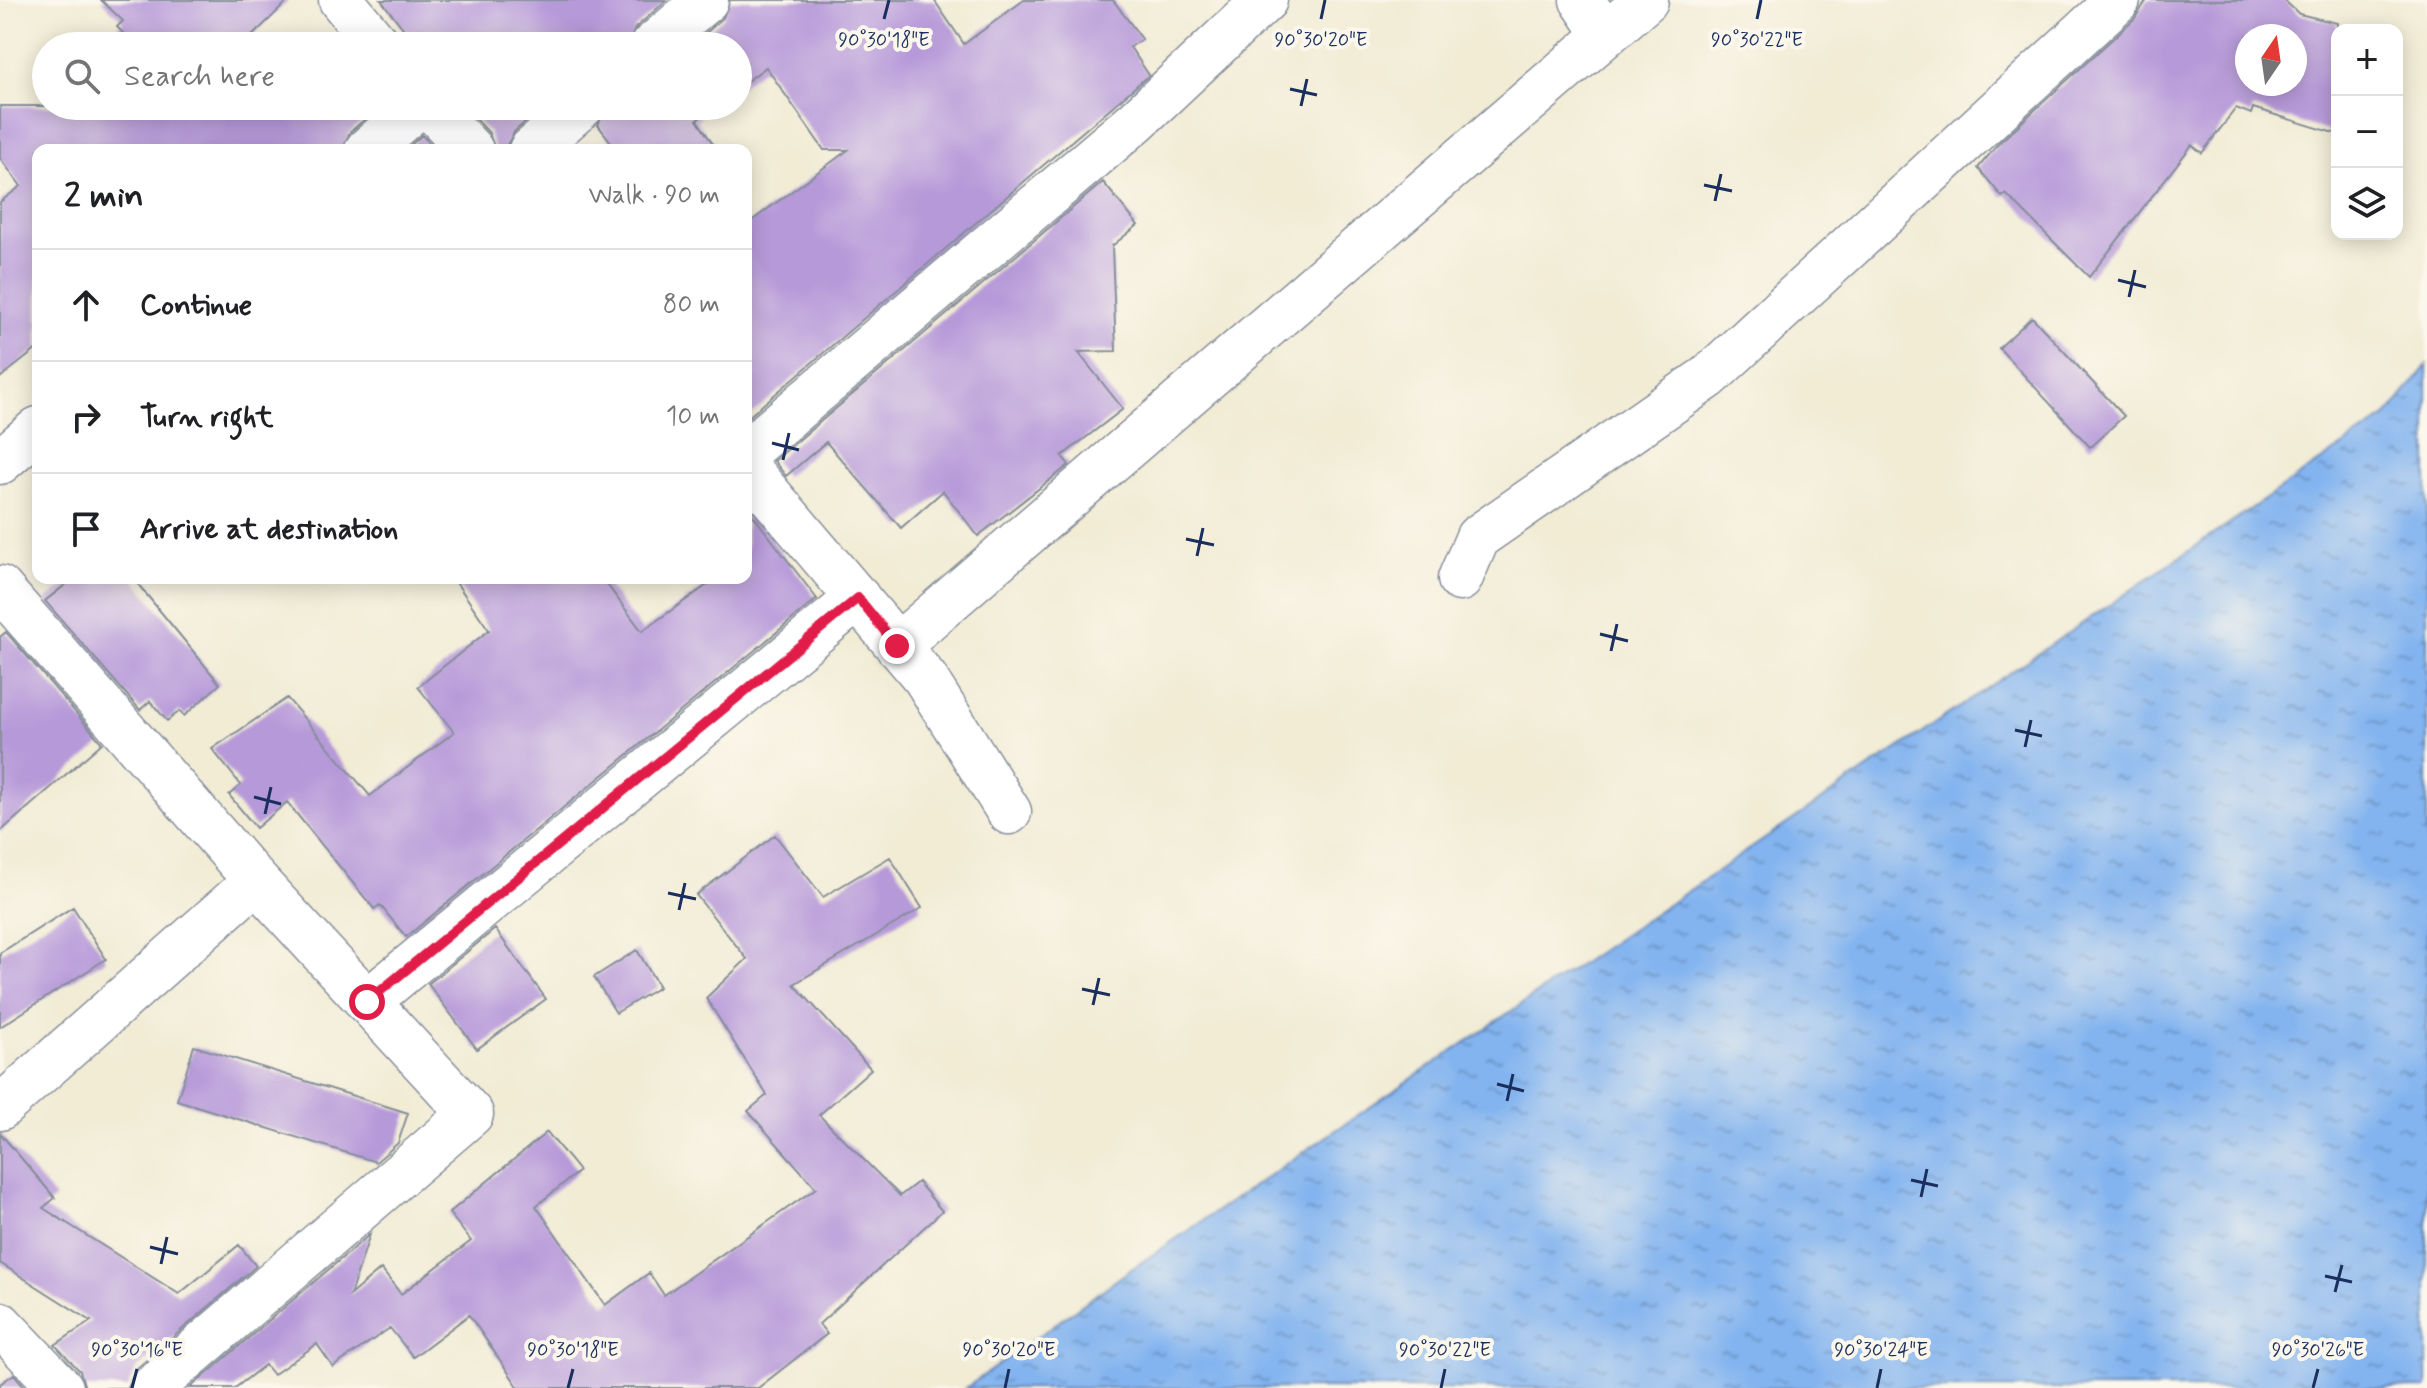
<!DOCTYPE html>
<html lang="en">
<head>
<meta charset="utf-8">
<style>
  :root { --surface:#fff; --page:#f2f2f2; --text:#202124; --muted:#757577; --line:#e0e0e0 }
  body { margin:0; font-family:Mynerve,sans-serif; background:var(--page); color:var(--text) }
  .controls { position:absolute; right:24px; top:24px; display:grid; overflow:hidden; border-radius:16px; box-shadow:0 4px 20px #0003 }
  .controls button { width:72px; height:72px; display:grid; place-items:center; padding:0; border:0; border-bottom:2px solid var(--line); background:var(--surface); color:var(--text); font:40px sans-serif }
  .compass { position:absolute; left:2235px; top:24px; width:72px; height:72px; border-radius:50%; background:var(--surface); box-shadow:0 4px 20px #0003; rotate:13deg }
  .stop { position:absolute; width:24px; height:24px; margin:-18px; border:6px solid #e11d48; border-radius:50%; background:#fff }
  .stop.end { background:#e11d48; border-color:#fff; box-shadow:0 2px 8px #0008 }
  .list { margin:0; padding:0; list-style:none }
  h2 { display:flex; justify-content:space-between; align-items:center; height:104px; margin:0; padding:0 32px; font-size:34px }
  h2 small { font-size:26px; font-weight:400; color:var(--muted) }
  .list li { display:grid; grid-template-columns:52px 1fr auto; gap:24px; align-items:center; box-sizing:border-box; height:112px; padding:0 32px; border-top:2px solid var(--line) }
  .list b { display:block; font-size:30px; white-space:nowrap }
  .list em { font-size:26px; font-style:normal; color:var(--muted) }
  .icon { flex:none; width:44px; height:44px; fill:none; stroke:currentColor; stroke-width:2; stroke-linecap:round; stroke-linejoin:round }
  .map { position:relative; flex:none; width:2427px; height:1388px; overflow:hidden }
  .search { position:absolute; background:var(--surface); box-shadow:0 4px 20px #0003; left:32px; top:32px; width:720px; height:88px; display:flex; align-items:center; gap:20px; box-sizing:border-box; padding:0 28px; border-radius:44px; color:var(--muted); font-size:30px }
  .panel { position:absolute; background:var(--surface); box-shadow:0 4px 20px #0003; left:32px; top:144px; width:720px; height:440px; border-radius:16px }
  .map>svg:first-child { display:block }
  .water { fill:url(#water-ripples); stroke:#4f72a6; stroke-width:2 }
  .building { fill:#b699d9; fill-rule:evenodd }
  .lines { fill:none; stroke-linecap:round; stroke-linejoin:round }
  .minor-casing { stroke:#868e9a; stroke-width:47 }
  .minor { stroke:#fff; stroke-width:44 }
  .route { stroke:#e11d48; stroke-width:10 }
  .ticks { fill:none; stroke:#1b2f5e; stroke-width:3 }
  .ticks-label { font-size:20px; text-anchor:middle; fill:#1b2f5e; stroke:#fbf7ec; stroke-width:8; stroke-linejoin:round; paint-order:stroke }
</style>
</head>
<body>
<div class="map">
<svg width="2427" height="1388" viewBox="0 0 2427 1388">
  <defs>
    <pattern id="water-ripples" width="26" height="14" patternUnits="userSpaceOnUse" patternTransform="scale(2)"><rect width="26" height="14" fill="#83b4ef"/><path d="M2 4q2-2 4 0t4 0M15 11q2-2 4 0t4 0" fill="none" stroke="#6a93c5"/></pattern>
  </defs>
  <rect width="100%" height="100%" fill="#fbf7ec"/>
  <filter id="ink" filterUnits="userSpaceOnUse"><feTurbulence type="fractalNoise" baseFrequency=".0125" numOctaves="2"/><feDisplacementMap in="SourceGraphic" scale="16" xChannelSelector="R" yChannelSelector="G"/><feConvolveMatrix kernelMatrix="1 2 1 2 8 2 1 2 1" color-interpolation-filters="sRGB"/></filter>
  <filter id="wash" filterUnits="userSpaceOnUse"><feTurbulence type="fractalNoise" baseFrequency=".006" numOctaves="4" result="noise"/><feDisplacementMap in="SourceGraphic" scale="32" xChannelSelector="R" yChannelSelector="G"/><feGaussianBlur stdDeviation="1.8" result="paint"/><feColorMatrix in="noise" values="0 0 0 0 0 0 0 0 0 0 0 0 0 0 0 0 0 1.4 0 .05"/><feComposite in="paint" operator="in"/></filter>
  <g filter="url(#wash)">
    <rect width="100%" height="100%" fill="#f2ecd5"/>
    <path class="water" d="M2427,365v1023h-1461l167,-120 1253,-851z"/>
    <g id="blocks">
      <path class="building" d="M101,0h188l-47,46h-106l-19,-19 6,-6z
        M381,0h284l1,1 -31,27 -7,18h-211z
        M730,0h204l30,44 60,-44h89l29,39 -12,8 19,28 -403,344v-194l102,-75h-24l-58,-83 -28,21v-42h-47l32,-28z
        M2147,0h137l15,14 38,9v111l-84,-26 -2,6 -15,-6 -34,45 -10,-8 -103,132 -83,-83 -4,3 -24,-29 21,-25 136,-125zM2247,36h48v48h-48z
        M0,106h380l-30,26 -7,18h-305v198l-38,30v-176l21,-16 -21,-28z
        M464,106h80l-29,25 -11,19h-9l-6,-17z
        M606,106h109l-18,14 20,30h-100l-19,-25z
        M422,135l14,15h-31z
        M1103,182l35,43 -26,21 4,105 -38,1 45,57 -61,47 7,9 -91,71 -35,-45 -42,37 -75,-86 -40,34 -12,-15z
        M2032,317l92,99 -34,31 -91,-99z
        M746,506l71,93 -411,338 -26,-32 -6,4 -87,-107 -31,26 -27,-33 12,-10 -29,-36 75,-51 83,98 84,-64 -36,-45 71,-57 -36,-52h149l40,53 75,-53h29z
        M74,578h59l87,106 -36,32 -4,-5 -13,10 -17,-20 -10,9 -95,-109z
        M6,632l96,111 -102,89v-195z
        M775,835l48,62 67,-40 32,51 -128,76 77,85 -52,46 81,81 18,-14 24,29 -123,113 8,10 -69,54h-239l-50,-73 -56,42 -23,-29 -57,39 -16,-23 -44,31 -8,-10 -30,23h-45l180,-154 -20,61 31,-26 20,25 70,-53 -22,-28 98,-81 32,39 -43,35 69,99 44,-32 15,22 152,-107 -68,-77 19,-16 -61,-97 41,-39 -51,-64z
        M73,907l33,52 -106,68v-74z
        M495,929l51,70 -69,50 -49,-65z
        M637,950l22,37 -43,26 -22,-36z
        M194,1046l214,67 -10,30 -22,19 -199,-62z
        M0,1133l55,65 -12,10 136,86 60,-49 17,21 -120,103 -8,19h-43l-5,-17 -25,-26 36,-24 -91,-58z
        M14,1374l12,14h-26v-4z"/>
    </g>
  </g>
  <g filter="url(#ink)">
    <use href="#blocks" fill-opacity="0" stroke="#868e9a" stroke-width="2"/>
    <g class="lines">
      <defs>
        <path id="minor" d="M341,0l38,46
          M1582,0l23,34
          M652,46l54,-46
          M429,106l42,44
          M367,150l51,-44
          M531,150l51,-44
          M746,452l390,-331 129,-121
          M0,462l38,-33
          M746,467l179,211 84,134
          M1460,579l18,-42 230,-160 410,-377
          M0,588l256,293 215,233 -319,274
          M897,646l749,-646
          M367,1002l491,-404
          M0,1108l256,-227
          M0,1324l61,64"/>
      </defs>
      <use href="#minor" class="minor-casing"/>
      <use href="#minor" class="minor"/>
    </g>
  </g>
  <g class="lines" filter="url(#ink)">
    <path class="route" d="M367,1002l491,-404 39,48"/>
  </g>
  <path class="ticks" d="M884,19l5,-19M1321,19l4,-19M1757,19l4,-19M1290,89l27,6M1301,106l6,-27M1704,185l28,6M1715,201l6,-27M2118,280l28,7M2129,297l6,-27M772,443l27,7M783,460l6,-27M1186,539l28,6M1197,556l6,-28M1600,634l28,7M1611,651l6,-27M2015,730l27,6M2025,747l6,-27M254,797l27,7M265,814l6,-27M668,893l28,6M679,910l6,-27M1082,989l28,6M1093,1005l6,-27M1497,1084l27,7M1507,1101l6,-27M1911,1180l27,6M1921,1197l6,-28M150,1247l28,7M161,1264l6,-27M2325,1276l27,6M2335,1292l7,-27M132,1388l5,-19M568,1388l5,-19M1005,1388l4,-19M1441,1388l4,-19M1877,1388l4,-19M2313,1388l5,-19"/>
  <g class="ticks-label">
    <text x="884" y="46">90°30'18"E</text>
    <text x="1321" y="46">90°30'20"E</text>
    <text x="1757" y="46">90°30'22"E</text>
    <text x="137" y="1356">90°30'16"E</text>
    <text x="573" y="1356">90°30'18"E</text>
    <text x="1009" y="1356">90°30'20"E</text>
    <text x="1445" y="1356">90°30'22"E</text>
    <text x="1881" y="1356">90°30'24"E</text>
    <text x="2318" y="1356">90°30'26"E</text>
  </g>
</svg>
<div class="controls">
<button>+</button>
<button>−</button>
<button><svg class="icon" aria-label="layers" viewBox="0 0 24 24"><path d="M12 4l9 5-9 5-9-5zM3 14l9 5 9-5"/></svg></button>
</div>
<svg class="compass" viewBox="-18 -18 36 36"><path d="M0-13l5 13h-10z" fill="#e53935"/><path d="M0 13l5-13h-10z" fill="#757577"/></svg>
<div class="stop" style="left:367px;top:1002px"></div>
<div class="stop end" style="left:897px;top:646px"></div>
<div class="search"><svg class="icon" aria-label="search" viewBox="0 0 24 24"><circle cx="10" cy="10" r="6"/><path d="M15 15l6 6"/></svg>Search here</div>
<section class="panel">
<h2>2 min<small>Walk · 90 m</small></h2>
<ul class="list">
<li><svg class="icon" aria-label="ahead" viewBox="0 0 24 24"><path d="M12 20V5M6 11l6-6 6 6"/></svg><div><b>Continue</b></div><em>80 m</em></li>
<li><svg class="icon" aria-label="right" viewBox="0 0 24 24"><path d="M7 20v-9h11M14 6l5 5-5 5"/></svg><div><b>Turn right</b></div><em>10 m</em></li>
<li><svg class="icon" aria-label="arrive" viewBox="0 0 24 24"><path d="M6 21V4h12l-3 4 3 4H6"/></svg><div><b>Arrive at destination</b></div></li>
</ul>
</section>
</div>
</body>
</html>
